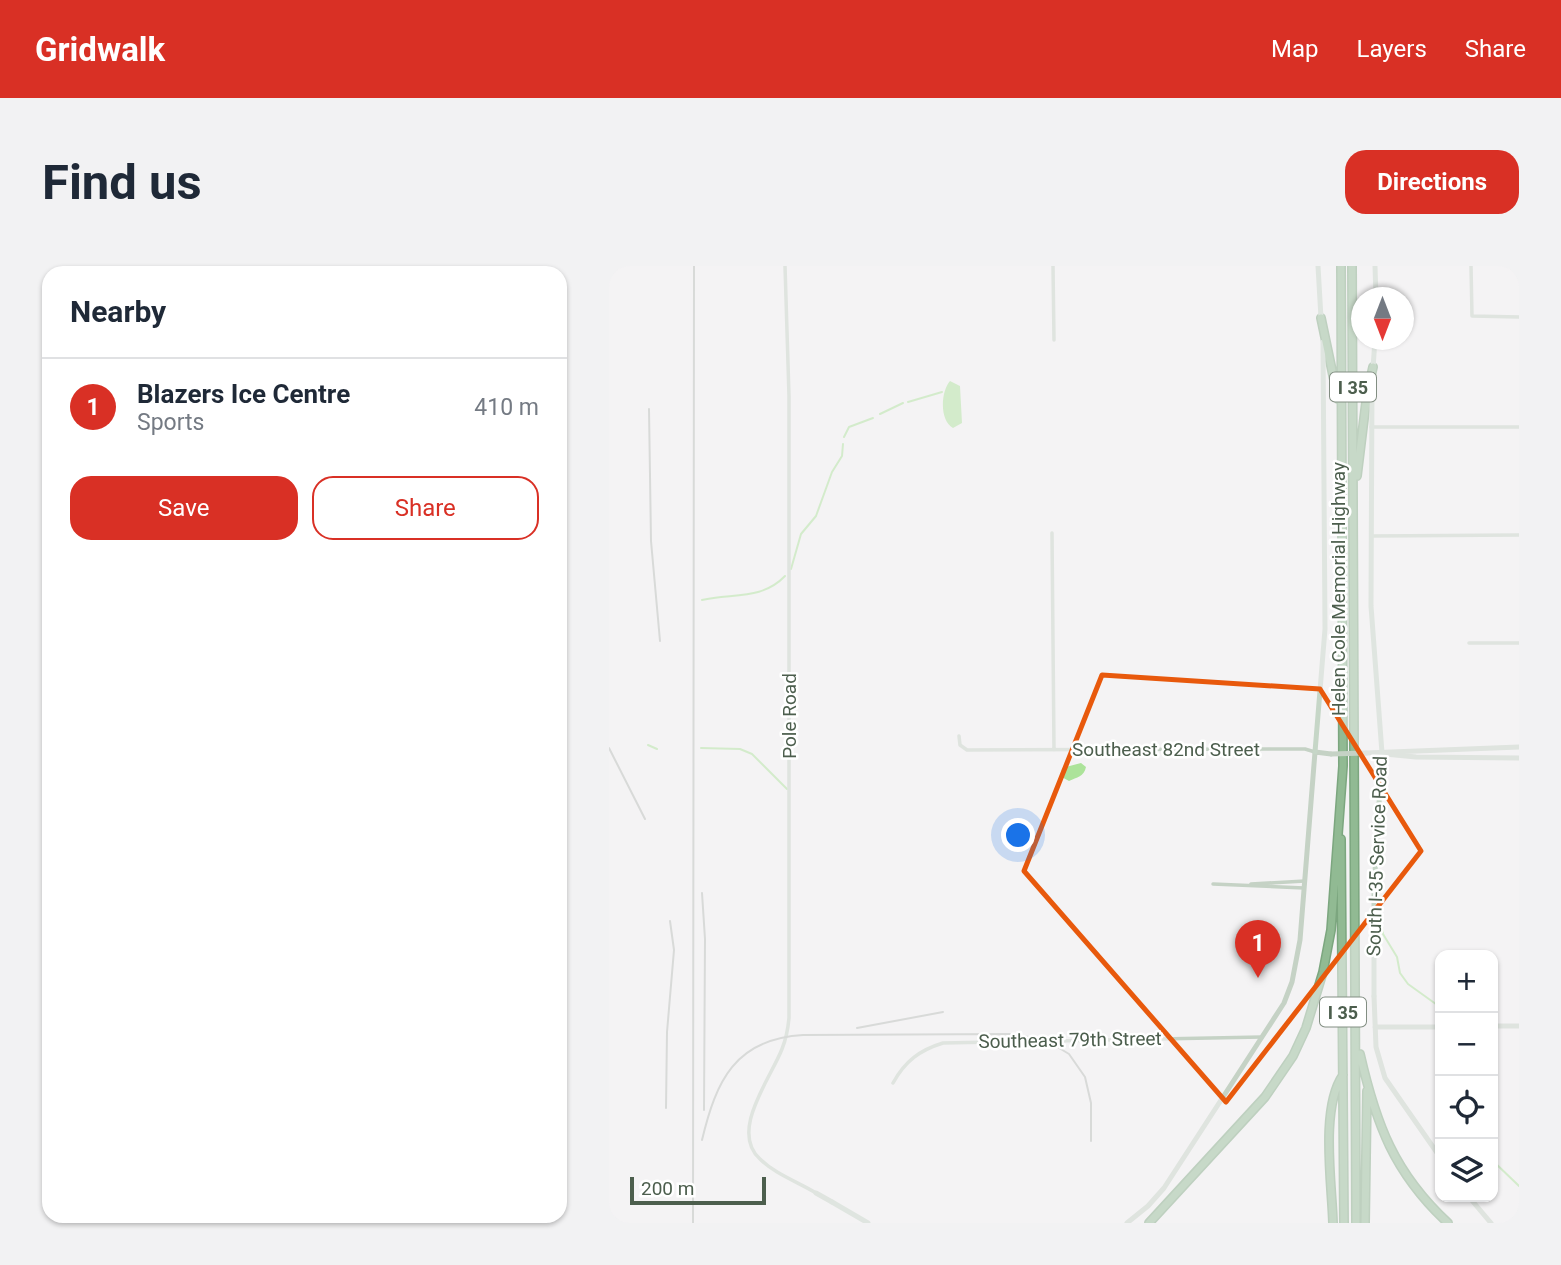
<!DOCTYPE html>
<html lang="en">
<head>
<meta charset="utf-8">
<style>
  :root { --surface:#fff; --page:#f2f2f3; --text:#1f2937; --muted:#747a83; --line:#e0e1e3; --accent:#d93025 }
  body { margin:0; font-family:Roboto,sans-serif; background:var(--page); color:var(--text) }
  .controls { position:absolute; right:21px; bottom:21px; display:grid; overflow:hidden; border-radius:14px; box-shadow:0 2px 5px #0004 }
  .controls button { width:63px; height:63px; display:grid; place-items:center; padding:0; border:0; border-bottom:2px solid var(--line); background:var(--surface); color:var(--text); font:35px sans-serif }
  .compass { position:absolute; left:742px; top:21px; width:63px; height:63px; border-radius:50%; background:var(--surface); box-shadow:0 2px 5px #0004; rotate:180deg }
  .scale { position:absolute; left:21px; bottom:18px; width:136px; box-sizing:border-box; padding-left:7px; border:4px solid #4c5e4d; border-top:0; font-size:19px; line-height:24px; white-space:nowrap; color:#4c5e4d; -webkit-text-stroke:5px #fff; paint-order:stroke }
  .you { position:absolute; left:410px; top:570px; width:24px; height:24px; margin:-18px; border:5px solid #fff; border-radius:50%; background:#1a73e8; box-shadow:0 0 0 10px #1a73e833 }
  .badge { display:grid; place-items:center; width:46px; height:46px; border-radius:50%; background:var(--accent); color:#fff; font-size:23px; font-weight:700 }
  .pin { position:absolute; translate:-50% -58px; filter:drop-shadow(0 2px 4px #0008) }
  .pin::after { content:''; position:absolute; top:37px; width:24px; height:21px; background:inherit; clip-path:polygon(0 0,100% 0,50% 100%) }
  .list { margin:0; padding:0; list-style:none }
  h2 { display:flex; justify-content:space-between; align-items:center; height:91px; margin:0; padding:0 28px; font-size:30px }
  h2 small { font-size:23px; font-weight:400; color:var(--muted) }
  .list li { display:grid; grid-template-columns:46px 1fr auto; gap:21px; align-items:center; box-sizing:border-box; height:98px; padding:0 28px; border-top:2px solid var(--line) }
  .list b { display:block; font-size:26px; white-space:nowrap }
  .list p { margin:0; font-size:23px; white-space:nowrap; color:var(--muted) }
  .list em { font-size:23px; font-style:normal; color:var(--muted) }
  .actions { display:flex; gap:14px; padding:21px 28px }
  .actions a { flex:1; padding:16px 0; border:2px solid var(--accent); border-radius:21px; text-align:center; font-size:24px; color:var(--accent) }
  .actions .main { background:var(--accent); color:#fff }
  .icon { flex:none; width:38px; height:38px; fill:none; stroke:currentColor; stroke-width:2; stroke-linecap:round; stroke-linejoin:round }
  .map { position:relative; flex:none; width:910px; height:957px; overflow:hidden; border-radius:21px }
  header { display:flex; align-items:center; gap:42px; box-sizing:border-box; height:98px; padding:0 35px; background:var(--accent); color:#fff }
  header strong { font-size:33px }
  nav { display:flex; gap:38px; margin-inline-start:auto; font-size:24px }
  .intro { display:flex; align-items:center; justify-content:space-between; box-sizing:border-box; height:168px; padding:0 42px }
  h1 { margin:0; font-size:49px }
  .button { padding:18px 32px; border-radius:21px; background:var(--accent); color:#fff; font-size:24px; font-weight:700 }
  main { display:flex; gap:42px; padding:0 42px }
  aside { flex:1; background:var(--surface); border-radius:21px; box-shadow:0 2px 5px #0004 }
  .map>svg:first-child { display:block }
  .water { fill:#ace39a }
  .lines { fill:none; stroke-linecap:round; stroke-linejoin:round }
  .stream { stroke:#ace39a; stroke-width:2 }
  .motorway-casing { stroke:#7ca67f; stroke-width:10 }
  .minor { stroke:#c5d2c5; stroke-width:3.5 }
  .tertiary { stroke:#c5d2c5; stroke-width:5 }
  .secondary { stroke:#c6d6c7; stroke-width:5 }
  .motorway { stroke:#91ba93; stroke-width:7 }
  .rail { stroke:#b6bcb7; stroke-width:2 }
  .tertiary-bridge { stroke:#c5d2c5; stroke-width:5 }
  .marked { fill:none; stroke:#e8590c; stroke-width:5; stroke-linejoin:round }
  .labels { text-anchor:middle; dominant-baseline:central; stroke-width:5; stroke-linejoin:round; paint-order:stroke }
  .shield { fill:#fff; stroke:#828e82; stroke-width:2 }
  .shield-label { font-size:18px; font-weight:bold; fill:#4c5e4d }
  .street-label { font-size:19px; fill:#4c5e4d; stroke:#fff }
</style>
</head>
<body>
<header>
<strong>Gridwalk</strong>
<nav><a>Map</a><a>Layers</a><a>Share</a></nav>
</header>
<div class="intro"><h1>Find us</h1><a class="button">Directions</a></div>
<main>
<aside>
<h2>Nearby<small></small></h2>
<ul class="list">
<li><span class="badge">1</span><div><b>Blazers Ice Centre</b><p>Sports</p></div><em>410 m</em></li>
</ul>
<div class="actions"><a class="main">Save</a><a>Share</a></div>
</aside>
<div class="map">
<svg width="910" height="957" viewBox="0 0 910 957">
  <rect width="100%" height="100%" fill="#f4f3f4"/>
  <path class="water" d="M341,115l10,5 2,37 -9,5c-14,-8 -12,-37 -3,-47z
    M472,497l5,4c-2,10 -9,10 -17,14l-9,-5 2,-8z"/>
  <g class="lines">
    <path class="stream" d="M299,136l34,-10
      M271,148l23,-11
      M235,171l5,-10 24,-9
      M182,303l10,-35 15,-18 16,-44 10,-16 1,-12
      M93,334c31,-7 60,0 83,-24
      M39,479l9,4
      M92,482l39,1 12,5 35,35
      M769,627l5,41 14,23 3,16 8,11 32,23
      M884,895l26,25"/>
    <defs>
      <path id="motorway" d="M743,0l4,957
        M712,52l17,81
        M748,210l10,-82 6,-27
        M732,573l3,384
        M751,788c16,70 34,119 88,169
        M540,957l116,-126 28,-41 13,-28 17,-56 8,-42 12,-164 -2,-500
        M724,957c-1,-39 -13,-115 10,-148
        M756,957l2,-132"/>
    </defs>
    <use href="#motorway" class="motorway-casing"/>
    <path class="minor" d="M176,0l4,130v622c-1,11 -3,21 -7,31 -11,29 -53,82 -22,110 15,15 38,23 56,34
      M444,0l1,74
      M862,0l1,50 47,1
      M762,161h148
      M443,267l2,217
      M763,270l147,-1
      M860,377h50
      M350,470l1,9 7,5 338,-1 10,3
      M604,618l91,4
      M642,618l54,-3
      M284,817c12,-22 27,-33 50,-40l319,-6"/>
    <path class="tertiary" d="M757,487l153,-6
      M776,488l31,3 103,1
      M765,730l2,51 9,31 55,79
      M884,760h26
      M766,761h65
      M207,927l16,9
      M860,931l22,26
      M518,957l21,-17 16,-18 120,-185 8,-21 8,-42 15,-188 16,2"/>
    <path class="secondary" d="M709,0l3,52
      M766,0l1,32
      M764,102l2,-28
      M763,119l-1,221 11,147 -8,136v107
      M706,486l10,-123 -2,-287
      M223,936l36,21"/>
    <use href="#motorway" class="motorway"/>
    <path class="rail" d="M40,143l2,132 9,100
      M0,482l36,71
      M93,627l3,46 -1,171
      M248,762l86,-16
      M57,842l1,-76 7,-82 -4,-29
      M93,874c14,-59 33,-101 101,-105l208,-1 35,6 23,14 16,23 6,26v38
      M84,957l1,-957"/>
    <path class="tertiary-bridge" d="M722,488l35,-1"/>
  </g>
  <path d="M0 0H910V957H0ZM493,409l218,14 101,162 -195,251 -202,-231z" fill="#f4f3f4" fill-opacity=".55" fill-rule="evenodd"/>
  <path class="marked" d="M493,409l218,14 101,162 -195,251 -202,-231z"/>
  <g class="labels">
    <g class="shield">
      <rect x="721" y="106.5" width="46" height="29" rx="5"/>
      <rect x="711" y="731.5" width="46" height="29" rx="5"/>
    </g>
    <g class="shield-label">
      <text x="744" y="121">I 35</text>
      <text x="734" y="746">I 35</text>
    </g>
    <g class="street-label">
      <text transform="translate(729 323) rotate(-90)">Helen Cole Memorial Highway</text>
      <text transform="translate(180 450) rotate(-90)">Pole Road</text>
      <text x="557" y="483">Southeast 82nd Street</text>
      <text transform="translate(768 590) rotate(-88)">South I-35 Service Road</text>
      <text transform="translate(461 774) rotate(-1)">Southeast 79th Street</text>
    </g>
  </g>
</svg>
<div class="controls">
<button>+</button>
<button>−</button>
<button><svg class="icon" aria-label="locate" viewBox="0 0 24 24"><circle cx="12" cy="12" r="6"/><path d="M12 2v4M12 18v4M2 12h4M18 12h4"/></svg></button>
<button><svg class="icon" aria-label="layers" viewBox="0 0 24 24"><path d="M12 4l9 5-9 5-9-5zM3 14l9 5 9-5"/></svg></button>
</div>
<svg class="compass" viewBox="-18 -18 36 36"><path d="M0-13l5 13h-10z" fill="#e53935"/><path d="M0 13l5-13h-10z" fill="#747a83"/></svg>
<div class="scale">200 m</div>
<div class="you"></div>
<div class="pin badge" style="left:649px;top:712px">1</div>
</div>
</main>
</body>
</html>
